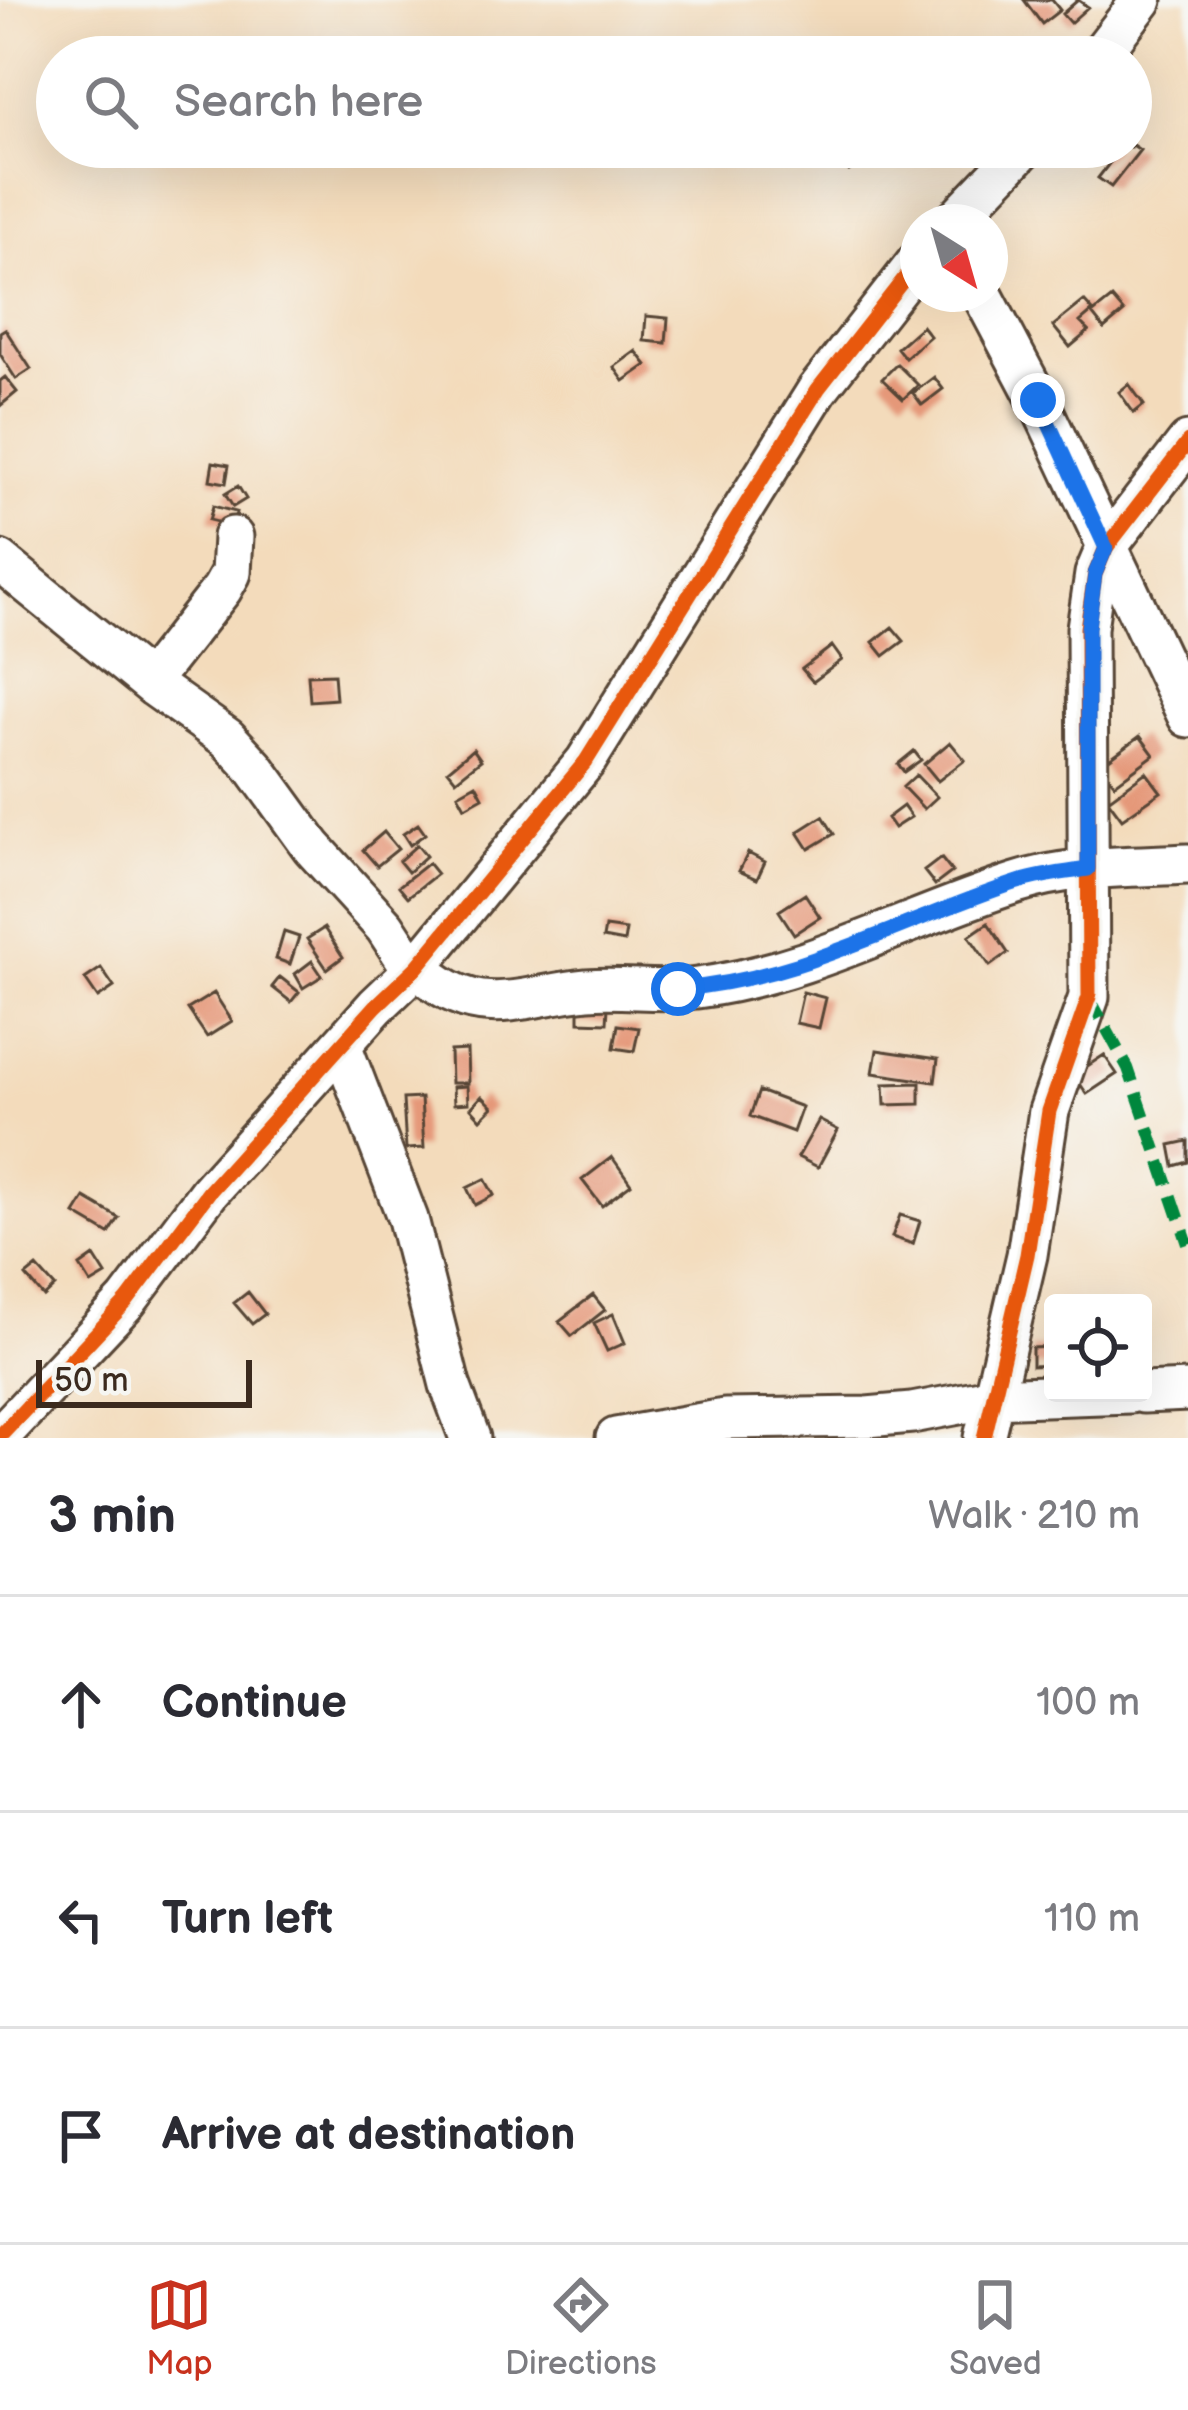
<!DOCTYPE html>
<html lang="en">
<head>
<meta charset="utf-8">
<style>
  :root { --surface:#fff; --page:#f2f2f3; --text:#2b2b33; --muted:#7c7c81; --line:#e1e1e2; --accent:#c8321e }
  body { margin:0; font-family:"Balsamiq Sans",sans-serif; background:var(--page); color:var(--text) }
  .controls { position:absolute; right:36px; bottom:36px; display:grid; overflow:hidden; border-radius:12px; box-shadow:0 12px 48px #0002 }
  .controls button { width:108px; height:108px; display:grid; place-items:center; padding:0; border:0; border-bottom:3px solid var(--line); background:var(--surface); color:var(--text); font:60px sans-serif }
  .compass { position:absolute; left:900px; top:204px; width:108px; height:108px; border-radius:50%; background:var(--surface); box-shadow:0 12px 48px #0002; rotate:143deg }
  .scale { position:absolute; left:36px; bottom:30px; width:216px; box-sizing:border-box; padding-left:12px; border:6px solid #3b2a1e; border-top:0; font-size:33px; line-height:42px; white-space:nowrap; color:#3b2a1e; -webkit-text-stroke:9px #f6f6f2; paint-order:stroke }
  .stop { position:absolute; width:36px; height:36px; margin:-27px; border:9px solid #1a73e8; border-radius:50%; background:#fff }
  .stop.end { background:#1a73e8; border-color:#fff; box-shadow:0 3px 12px #0008 }
  .list { margin:0; padding:0; list-style:none }
  h2 { display:flex; justify-content:space-between; align-items:center; height:156px; margin:0; padding:0 48px; font-size:51px }
  h2 small { font-size:39px; font-weight:400; color:var(--muted) }
  .list li { display:grid; grid-template-columns:78px 1fr auto; gap:36px; align-items:center; box-sizing:border-box; height:216px; padding:0 48px; border-top:3px solid var(--line) }
  .list b { display:block; font-size:45px; white-space:nowrap }
  .list em { font-size:39px; font-style:normal; color:var(--muted) }
  .icon { flex:none; width:66px; height:66px; fill:none; stroke:currentColor; stroke-width:2; stroke-linecap:round; stroke-linejoin:round }
  .map { position:relative; flex:none; width:1188px; height:1438px; overflow:hidden }
  .search { position:absolute; background:var(--surface); box-shadow:0 12px 48px #0002; left:36px; right:36px; top:36px; height:132px; display:flex; align-items:center; gap:30px; box-sizing:border-box; padding:0 42px; border-radius:66px; color:var(--muted); font-size:45px }
  .sheet { height:804px; background:var(--surface) }
  nav { display:flex; justify-content:space-around; align-items:center; box-sizing:border-box; height:168px; border-top:3px solid var(--line); background:var(--surface); font-size:33px; color:var(--muted) }
  nav a { display:grid; justify-items:center; gap:6px }
  nav .on { color:var(--accent) }
  .map>svg:first-child { display:block }
  .building { fill:#e59879 }
  .lines { fill:none; stroke-linecap:round; stroke-linejoin:round }
  .minor-casing { stroke:#574536; stroke-width:45 }
  .minor { stroke:#fff; stroke-width:39 }
  .quiet { stroke:#00873e; stroke-width:12; stroke-dasharray:24 12; stroke-linecap:butt }
  .cycleway-casing { stroke:#f6f6f2; stroke-width:22 }
  .cycleway { stroke:#e8590c; stroke-width:15 }
  .route { stroke:#1a73e8; stroke-width:15 }
</style>
</head>
<body>
<div class="map">
<svg width="1188" height="1438" viewBox="0 0 1188 1438">
  <rect width="100%" height="100%" fill="#f6f6f2"/>
  <filter id="ink" filterUnits="userSpaceOnUse"><feTurbulence type="fractalNoise" baseFrequency=".00833" numOctaves="2"/><feDisplacementMap in="SourceGraphic" scale="24" xChannelSelector="R" yChannelSelector="G"/><feConvolveMatrix kernelMatrix="1 2 1 2 8 2 1 2 1" color-interpolation-filters="sRGB"/></filter>
  <filter id="wash" filterUnits="userSpaceOnUse"><feTurbulence type="fractalNoise" baseFrequency=".004" numOctaves="4" result="noise"/><feDisplacementMap in="SourceGraphic" scale="48" xChannelSelector="R" yChannelSelector="G"/><feGaussianBlur stdDeviation="2.7" result="paint"/><feColorMatrix in="noise" values="0 0 0 0 0 0 0 0 0 0 0 0 0 0 0 0 0 1.4 0 .05"/><feComposite in="paint" operator="in"/></filter>
  <g filter="url(#wash)">
    <rect width="100%" height="100%" fill="#f3dbbb"/>
    <g id="blocks">
      <path class="building" d="M1024,0h28l8,10 -18,14z
        M1078,0l10,7 -18,16 -8,-9z
        M1131,144l9,6 -29,37 -13,-9 24,-31h9z
        M829,147h38l4,6 -22,18z
        M1095,147h23l-18,17 -11,-12z
        M1112,298l12,14 -20,17 -12,-15z
        M1084,301l9,10 -13,11 9,9 -19,16 -17,-21z
        M646,316l22,2 -2,25 -22,-2z
        M922,326l8,10 -25,22 -8,-10z
        M5,329l26,40 -15,10 -16,-25v-22z
        M636,351l11,14 -23,16 -10,-14z
        M897,364l21,21 -15,14 -21,-20z
        M5,377l12,15 -17,14v-25z
        M934,377l9,12 -21,16 -9,-12z
        M1129,384l15,21 -10,8 -15,-21z
        M213,462l16,3 -3,18 -16,-3z
        M238,486l8,13 -13,8 -8,-13z
        M213,506l23,6 -3,14 -24,-6z
        M892,627l12,14 -20,15 -11,-14z
        M832,646l10,14 -29,22 -11,-13z
        M334,674l2,25 -26,2 -2,-26z
        M1140,736l14,19 -39,29 -14,-19z
        M950,742l15,18 -27,21 -14,-17z
        M473,749l8,11 -25,20 -8,-10z
        M914,751l7,9 -17,12 -6,-8z
        M1146,772l15,20 -39,27 -14,-19z
        M916,775l21,22 -13,12 -21,-22z
        M476,784l7,13 -18,10 -7,-13z
        M903,806l8,11 -17,11 -7,-10z
        M823,816l11,18 -25,15 -11,-17z
        M418,824l7,10 -15,11 -7,-11z
        M384,832l14,17 -21,17 -14,-16z
        M417,845l9,11 -18,16 -9,-11z
        M748,853l17,9 -8,17 -18,-8z
        M941,858l11,14 -17,13 -11,-14z
        M428,863l9,11 -29,23 -9,-11z
        M805,894l15,23 -26,17 -15,-23z
        M988,923l20,30 -18,13 -21,-30z
        M605,927l21,3 -2,12 -21,-4z
        M324,928l19,29 -16,12 -20,-30z
        M284,932l15,5 -9,27 -14,-5z
        M312,961l10,15 -19,12 -8,-14z
        M101,968l13,19 -16,11 -13,-19z
        M280,977l19,15 -8,10 -19,-15z
        M803,992l23,6 -7,30 -23,-5z
        M214,993l18,28 -25,16 -19,-28z
        M579,1006l29,1 -1,16 -28,-1z
        M618,1025l21,3 -5,23 -20,-3z
        M467,1050l1,33h-17l-1,-32z
        M877,1050l61,9 -3,23 -62,-9z
        M1104,1055l13,19 -30,20 -13,-19z
        M920,1083v21l-35,1 -1,-21z
        M467,1086l1,17 -14,1 -1,-17z
        M759,1091l43,16 -9,25 -43,-16z
        M482,1096l11,11 -12,12 -10,-11z
        M421,1098l3,50 -18,1 -3,-50z
        M819,1120l19,10 -20,37 -20,-10z
        M1188,1141v21l-14,4 -4,-21z
        M612,1157l19,27 -29,22 -20,-26z
        M485,1179l9,16 -19,10 -8,-17z
        M85,1198l34,20 -10,16 -34,-20z
        M900,1215l20,6 -7,23 -21,-7z
        M94,1256l12,19 -15,9 -11,-18z
        M37,1267l18,20 -11,10 -18,-21z
        M248,1292l17,22 -13,10 -18,-21z
        M593,1295l12,15 -33,26 -13,-15z
        M613,1314l12,29 -18,8 -13,-28z
        M1053,1347v18l-21,1v-18z"/>
    </g>
  </g>
  <g filter="url(#ink)">
    <use href="#blocks" fill-opacity="0" stroke="#574536" stroke-width="3"/>
    <g class="lines">
      <defs>
        <path id="minor" d="M1098,57l44,-57
          M953,222l72,-75
          M982,294l56,106 150,317
          M0,561l155,126 72,51 27,29 58,80 73,80 28,43
          M149,682l73,-93 9,-16 2,-36
          M417,967c60,56 101,29 170,22 37,-3 74,4 110,-1 113,-15 212,-71 319,-105 55,-18 115,-16 172,-19
          M341,1045l67,174 42,166 20,53
          M1143,1393l45,-2
          M0,1436l127,-135 82,-109 167,-186 41,-39 169,-206 232,-372 100,-128
          M616,1438l109,-19 142,-2 45,-4 79,-15 139,-5
          M984,1438l43,-183 22,-144 40,-114 -2,-369 8,-54 11,-26 82,-106"/>
      </defs>
      <use href="#minor" class="minor-casing"/>
      <use href="#minor" class="minor"/>
      <path class="quiet" d="M1089,997l39,71 60,176"/>
      <defs>
        <path id="cycleway" d="M0,1436l127,-135 82,-109 167,-186 41,-39 169,-206 232,-372 100,-128
          M984,1438l43,-183 22,-144 40,-114 -2,-369 8,-54 11,-26 82,-106"/>
      </defs>
      <use href="#cycleway" class="cycleway-casing"/>
      <use href="#cycleway" class="cycleway"/>
    </g>
  </g>
  <g class="lines" filter="url(#ink)">
    <path class="route" d="M678,989c120,-9 225,-69 337,-106 23,-8 49,-10 73,-14v-241l7,-54 11,-26 -68,-148"/>
  </g>
</svg>
<div class="controls">
<button><svg class="icon" aria-label="locate" viewBox="0 0 24 24"><circle cx="12" cy="12" r="6"/><path d="M12 2v4M12 18v4M2 12h4M18 12h4"/></svg></button>
</div>
<svg class="compass" viewBox="-18 -18 36 36"><path d="M0-13l5 13h-10z" fill="#e53935"/><path d="M0 13l5-13h-10z" fill="#7c7c81"/></svg>
<div class="scale">50 m</div>
<div class="stop" style="left:678px;top:989px"></div>
<div class="stop end" style="left:1038px;top:400px"></div>
<div class="search"><svg class="icon" aria-label="search" viewBox="0 0 24 24"><circle cx="10" cy="10" r="6"/><path d="M15 15l6 6"/></svg>Search here</div>
</div>
<section class="sheet">
<h2>3 min<small>Walk · 210 m</small></h2>
<ul class="list">
<li><svg class="icon" aria-label="ahead" viewBox="0 0 24 24"><path d="M12 20V5M6 11l6-6 6 6"/></svg><div><b>Continue</b></div><em>100 m</em></li>
<li><svg class="icon" aria-label="left" viewBox="0 0 24 24"><path d="M17 20v-9H6M10 6l-5 5 5 5"/></svg><div><b>Turn left</b></div><em>110 m</em></li>
<li><svg class="icon" aria-label="arrive" viewBox="0 0 24 24"><path d="M6 21V4h12l-3 4 3 4H6"/></svg><div><b>Arrive at destination</b></div></li>
</ul>
</section>
<nav>
<a class="on"><svg class="icon" aria-label="map" viewBox="0 0 24 24"><path d="M3 6l6-2 6 2 6-2v14l-6 2-6-2-6 2zM9 4v14M15 6v14"/></svg>Map</a>
<a><svg class="icon" aria-label="directions" viewBox="0 0 24 24"><path d="M12 3l9 9-9 9-9-9zM9 14v-3h6M13 9l2 2-2 2"/></svg>Directions</a>
<a><svg class="icon" aria-label="saved" viewBox="0 0 24 24"><path d="M7 4h10v16l-5-4-5 4z"/></svg>Saved</a>
</nav>
</body>
</html>
